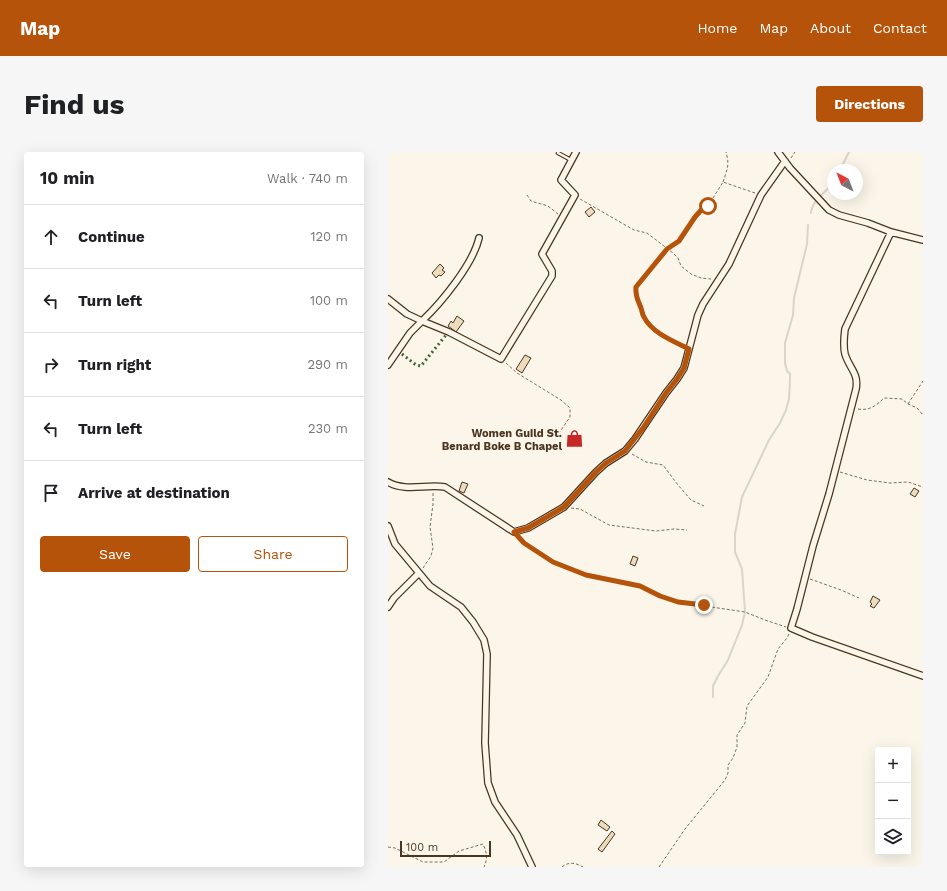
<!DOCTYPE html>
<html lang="en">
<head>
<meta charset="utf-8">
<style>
  :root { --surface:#fff; --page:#f6f6f6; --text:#202124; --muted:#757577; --line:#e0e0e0; --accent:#b45309 }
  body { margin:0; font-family:"Work Sans",sans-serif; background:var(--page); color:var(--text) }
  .controls { position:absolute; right:12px; bottom:12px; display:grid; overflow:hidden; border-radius:4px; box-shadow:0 4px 16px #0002 }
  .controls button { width:36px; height:36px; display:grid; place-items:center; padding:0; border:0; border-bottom:1px solid var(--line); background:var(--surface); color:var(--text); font:20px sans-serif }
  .compass { position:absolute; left:439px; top:12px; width:36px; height:36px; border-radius:50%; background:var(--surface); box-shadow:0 4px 16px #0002; rotate:318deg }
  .scale { position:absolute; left:12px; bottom:10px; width:91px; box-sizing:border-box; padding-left:4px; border:2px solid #4a3520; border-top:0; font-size:11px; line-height:14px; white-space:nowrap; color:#4a3520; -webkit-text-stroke:3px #fbf6e9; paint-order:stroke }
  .stop { position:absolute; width:12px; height:12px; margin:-9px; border:3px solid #b45309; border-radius:50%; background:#fff }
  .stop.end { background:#b45309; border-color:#fff; box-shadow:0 1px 4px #0008 }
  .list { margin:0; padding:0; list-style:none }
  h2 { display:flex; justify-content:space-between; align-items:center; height:52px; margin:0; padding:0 16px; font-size:17px }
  h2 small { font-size:13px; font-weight:400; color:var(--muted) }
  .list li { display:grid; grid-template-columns:26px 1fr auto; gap:12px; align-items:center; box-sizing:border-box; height:64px; padding:0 16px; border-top:1px solid var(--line) }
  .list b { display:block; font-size:15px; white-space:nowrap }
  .list em { font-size:13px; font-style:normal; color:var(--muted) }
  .actions { display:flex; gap:8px; padding:12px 16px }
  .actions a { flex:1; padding:9px 0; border:1px solid var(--accent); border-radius:4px; text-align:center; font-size:14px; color:var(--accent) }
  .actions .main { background:var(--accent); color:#fff }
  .icon { flex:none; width:22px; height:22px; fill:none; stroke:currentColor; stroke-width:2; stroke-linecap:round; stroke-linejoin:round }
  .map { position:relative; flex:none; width:535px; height:715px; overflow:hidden; border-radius:4px }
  header { display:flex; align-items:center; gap:24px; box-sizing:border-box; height:56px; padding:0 20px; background:var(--accent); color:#fff }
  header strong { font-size:19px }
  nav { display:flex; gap:22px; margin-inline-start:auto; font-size:14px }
  .intro { display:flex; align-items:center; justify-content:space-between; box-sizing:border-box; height:96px; padding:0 24px }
  h1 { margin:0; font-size:28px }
  .button { padding:10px 18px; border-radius:4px; background:var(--accent); color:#fff; font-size:14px; font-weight:700 }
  main { display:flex; gap:24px; padding:0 24px }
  aside { flex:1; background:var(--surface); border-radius:4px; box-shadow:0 4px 16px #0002 }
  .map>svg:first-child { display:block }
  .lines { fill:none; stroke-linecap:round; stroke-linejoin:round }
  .stream { stroke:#dcd4c6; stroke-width:2 }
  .building { fill:#ecdcbc; stroke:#4a3520 }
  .lane-casing { stroke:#4a3520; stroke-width:4.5 }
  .street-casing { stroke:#4a3520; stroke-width:8 }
  .path { stroke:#7f6f5c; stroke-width:1; stroke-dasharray:3 2; stroke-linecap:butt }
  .lane { stroke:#fbf6e9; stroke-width:2.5 }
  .street { stroke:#fbf6e9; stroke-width:5.5 }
  .hedge { stroke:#436837; stroke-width:3; stroke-dasharray:2 3; stroke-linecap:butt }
  .route { stroke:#b45309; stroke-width:5 }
  .labels { text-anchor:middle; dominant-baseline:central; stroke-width:3; stroke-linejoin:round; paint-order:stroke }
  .poi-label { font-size:11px; font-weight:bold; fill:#4a3520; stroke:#fbf6e9; text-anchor:end }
</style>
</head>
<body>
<header>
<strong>Map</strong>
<nav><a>Home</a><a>Map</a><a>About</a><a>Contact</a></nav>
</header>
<div class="intro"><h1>Find us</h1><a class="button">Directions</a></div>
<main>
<aside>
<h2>10 min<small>Walk · 740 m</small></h2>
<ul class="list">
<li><svg class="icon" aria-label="ahead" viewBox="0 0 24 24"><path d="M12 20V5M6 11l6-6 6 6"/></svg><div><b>Continue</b></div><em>120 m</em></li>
<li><svg class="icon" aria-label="left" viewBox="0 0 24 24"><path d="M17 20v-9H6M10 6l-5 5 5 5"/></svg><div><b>Turn left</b></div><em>100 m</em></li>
<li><svg class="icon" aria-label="right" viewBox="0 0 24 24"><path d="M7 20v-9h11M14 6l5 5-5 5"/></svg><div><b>Turn right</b></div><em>290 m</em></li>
<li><svg class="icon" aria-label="left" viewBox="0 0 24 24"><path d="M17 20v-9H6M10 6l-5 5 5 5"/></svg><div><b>Turn left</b></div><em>230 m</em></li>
<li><svg class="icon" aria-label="arrive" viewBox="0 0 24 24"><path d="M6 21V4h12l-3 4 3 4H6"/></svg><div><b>Arrive at destination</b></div></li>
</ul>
<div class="actions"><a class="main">Save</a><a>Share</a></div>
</aside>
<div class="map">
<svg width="535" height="715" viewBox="0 0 535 715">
  <rect width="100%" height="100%" fill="#fbf6e9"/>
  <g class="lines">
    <path class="stream" d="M452,18l9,-18
      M423,61c1,-13 14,-20 22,-30
      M325,545v-11l5,-10 10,-16 14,-35 3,-13 -3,-43 -7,-17v-18l7,-37 27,-57 11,-17 6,-13 3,-11 1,-19v-6l-3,-3 -2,-8v-20l8,-28 1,-17 13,-54 1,-19"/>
  </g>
  <path class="building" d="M203,55l4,5 -6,5 -4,-5z
    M52,112l4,4 -2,2 3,2 -4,4 -2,-1 -3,3 -4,-5z
    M69,164l7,5 -8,11 -8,-6 3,-5 2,2z
    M137,203l6,3 -9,15 -6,-4z
    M74,330l6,2 -4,9 -5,-2z
    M526,336l5,3 -4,6 -5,-3z
    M245,404l5,2 -3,8 -5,-2z
    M485,444l7,4 -6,8 -4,-2 2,-2 -2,-2z
    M213,668l9,7 -3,4 -9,-6z
    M224,679l3,3 -13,18 -4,-3z"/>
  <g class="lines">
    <defs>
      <path id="lane" d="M170,1l13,7"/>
      <path id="street" d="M390,0l12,16 39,42 10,5 29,8 23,9 32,8
        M503,80l-46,97c-1,8 -2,17 0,25 4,14 14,19 11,35l-27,105 -16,52 -16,63 -6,19 21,9 111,39
        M0,147l19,15 15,7c20,-19 51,-57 57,-83
        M0,213l22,-32 12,-12 27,11 52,27 51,-83v-5l-10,-17 33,-59 -14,-15 15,-28
        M0,330c17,10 38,2 57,5l69,45 14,-4 36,-21 32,-35 10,-9 19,-12 10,-12 31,-46 11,-14 7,-11 14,-53 5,-11 26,-40 32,-69 24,-34
        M0,374l7,18 35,42 31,21 12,15 11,18 3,14 -2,89 3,40 7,19 22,33 15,32
        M0,455l6,-9 25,-25"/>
    </defs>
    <use href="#lane" class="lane-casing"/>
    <use href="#street" class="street-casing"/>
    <path class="path" d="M403,6l4,-6
      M335,30c4,-13 7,-16 3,-30
      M139,43l4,6 17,5 10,8
      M192,47l54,31 13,3 26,20 5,5 3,8 10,8 10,4 10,1
      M295,195c-14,-8 -32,-16 -39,-30 -2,-3 -2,-7 -3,-9 -3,-8 -6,-12 -5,-21l31,-38 12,-8 16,-24 8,-8 5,-3 15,-24 32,11
      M118,211l11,10 44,27 9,8v9l-13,19
      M520,252l15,-23
      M470,257c11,2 18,-3 26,-11l18,1 6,5 9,4 6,7
      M244,302l14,8 17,3 15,20 13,15 13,6
      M452,320l27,8 23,3 18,-1 15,5
      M183,356l9,1 29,16 47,6 18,-2 13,1
      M130,384l6,7 29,19 33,13 54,11 20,9 18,7 67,10 20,8 21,7
      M35,416l8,-12 2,-8 -3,-21 3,-23v-11
      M422,427l31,11 18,8
      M0,695l7,1 28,14h21l15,-11 24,-7c4,9 5,14 1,23
      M174,715c7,-6 14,-4 21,0
      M271,715l26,-38 40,-49 3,-7v-8l5,-7 4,-11v-12l8,-12 2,-17 21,-29 10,-28 9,-11 2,-4"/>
    <use href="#lane" class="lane"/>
    <use href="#street" class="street"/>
    <path class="hedge" d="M14,202l14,11 5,1 25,-31"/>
  </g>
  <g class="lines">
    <path class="route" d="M316,453l-26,-3 -18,-6 -20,-10 -54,-11 -33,-13 -29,-19 -10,-11 14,-4 36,-21 32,-35 10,-9 19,-12 18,-23 23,-35 11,-14 7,-11 5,-19c-16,-8 -37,-16 -45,-32 -2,-3 -2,-7 -3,-9 -3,-8 -6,-12 -5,-21l31,-38 12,-8 16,-24 8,-9 5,-2"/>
  </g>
  <defs>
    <symbol id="shop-bare" viewBox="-9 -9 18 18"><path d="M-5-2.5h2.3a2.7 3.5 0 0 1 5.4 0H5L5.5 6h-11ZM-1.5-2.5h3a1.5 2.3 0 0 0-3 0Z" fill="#c62828" stroke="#fbf6e9" stroke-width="2.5" paint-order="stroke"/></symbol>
  </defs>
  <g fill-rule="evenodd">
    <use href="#shop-bare" x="174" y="274" width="25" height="25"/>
  </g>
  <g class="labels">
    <g class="poi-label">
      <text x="174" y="281">Women Guild St.<tspan x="174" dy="13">Benard Boke B Chapel</tspan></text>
    </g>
  </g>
</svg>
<div class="controls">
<button>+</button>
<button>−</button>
<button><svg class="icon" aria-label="layers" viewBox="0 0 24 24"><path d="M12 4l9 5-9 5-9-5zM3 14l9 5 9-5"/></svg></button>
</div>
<svg class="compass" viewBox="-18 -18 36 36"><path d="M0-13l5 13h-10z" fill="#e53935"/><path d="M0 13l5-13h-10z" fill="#757577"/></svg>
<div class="scale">100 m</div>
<div class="stop" style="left:320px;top:54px"></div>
<div class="stop end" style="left:316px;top:453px"></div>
</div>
</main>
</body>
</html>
